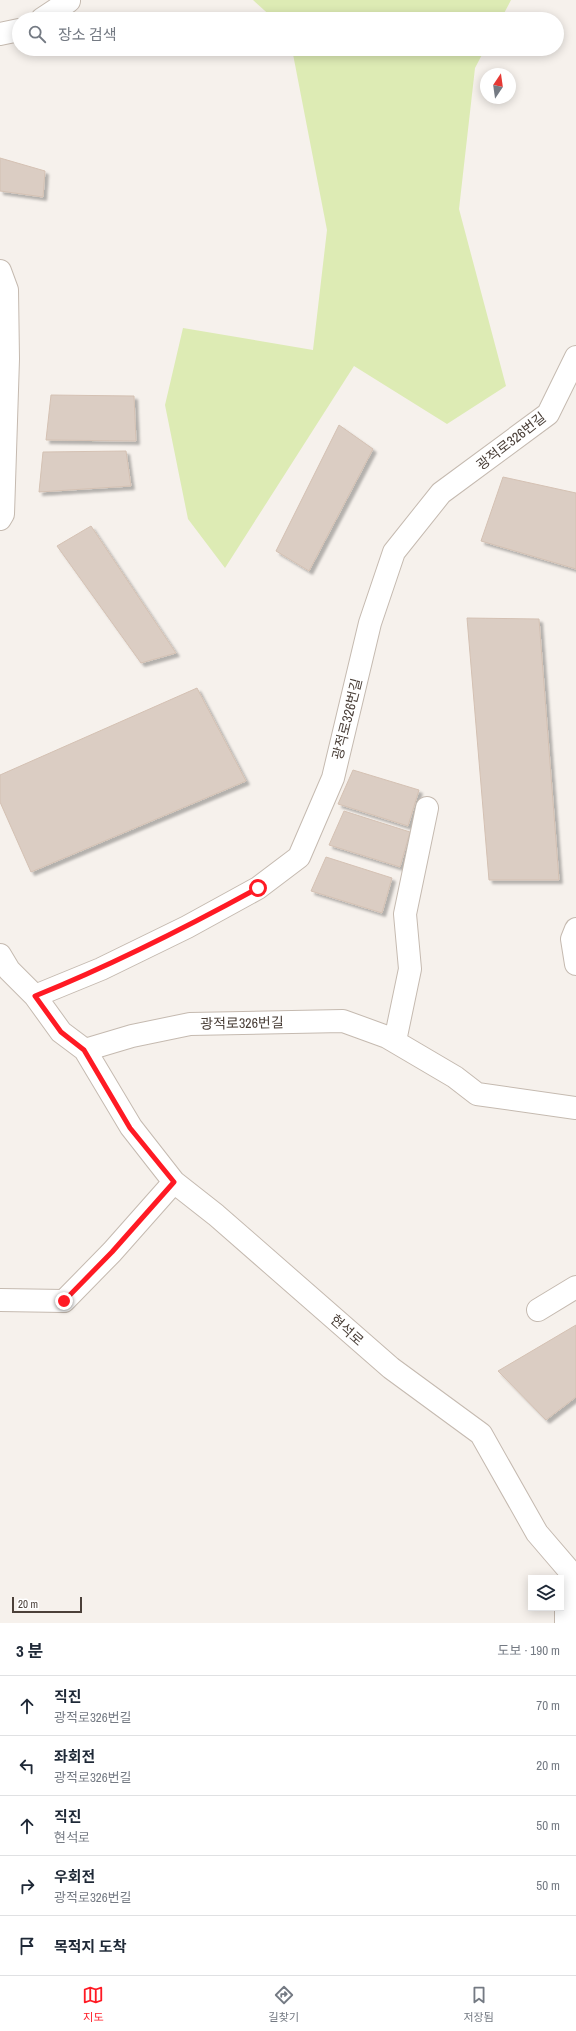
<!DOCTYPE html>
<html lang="ko">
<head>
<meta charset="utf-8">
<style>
  :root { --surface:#fff; --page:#f6f6f7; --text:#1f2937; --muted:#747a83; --line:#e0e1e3; --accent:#ff1a24 }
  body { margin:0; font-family:"Archivo Narrow","Noto Sans KR",sans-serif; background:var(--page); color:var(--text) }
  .controls { position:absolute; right:12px; bottom:12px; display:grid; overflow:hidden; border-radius:0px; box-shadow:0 2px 10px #0003 }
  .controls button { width:36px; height:36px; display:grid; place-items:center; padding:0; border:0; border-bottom:1px solid var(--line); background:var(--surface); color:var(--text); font:20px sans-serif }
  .compass { position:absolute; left:480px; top:68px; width:36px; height:36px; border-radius:50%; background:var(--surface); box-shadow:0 2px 10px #0003; rotate:13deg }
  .scale { position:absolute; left:12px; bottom:10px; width:70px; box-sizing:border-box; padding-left:4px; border:2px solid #4b4039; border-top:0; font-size:11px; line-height:14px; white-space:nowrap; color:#4b4039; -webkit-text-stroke:3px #fff; paint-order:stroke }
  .stop { position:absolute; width:12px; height:12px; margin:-9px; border:3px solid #ff1a24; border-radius:50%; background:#fff }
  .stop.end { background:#ff1a24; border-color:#fff; box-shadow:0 1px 4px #0008 }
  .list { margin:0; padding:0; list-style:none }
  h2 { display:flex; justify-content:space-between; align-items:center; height:52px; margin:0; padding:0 16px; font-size:17px }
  h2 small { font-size:13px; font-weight:400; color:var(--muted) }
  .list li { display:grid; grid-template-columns:26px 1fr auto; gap:12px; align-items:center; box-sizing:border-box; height:60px; padding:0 16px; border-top:1px solid var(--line) }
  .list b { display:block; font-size:15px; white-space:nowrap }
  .list p { margin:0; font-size:13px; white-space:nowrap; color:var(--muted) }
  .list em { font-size:13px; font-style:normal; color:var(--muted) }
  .icon { flex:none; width:22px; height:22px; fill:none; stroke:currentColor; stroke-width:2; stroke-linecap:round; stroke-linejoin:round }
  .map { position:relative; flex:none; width:576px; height:1623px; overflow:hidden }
  .search { position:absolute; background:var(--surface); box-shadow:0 2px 10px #0003; left:12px; right:12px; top:12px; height:44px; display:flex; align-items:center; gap:10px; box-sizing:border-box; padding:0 14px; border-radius:22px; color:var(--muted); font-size:15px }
  .sheet { height:352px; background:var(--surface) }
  nav { display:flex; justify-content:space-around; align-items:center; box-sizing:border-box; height:56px; border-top:1px solid var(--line); background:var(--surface); font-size:11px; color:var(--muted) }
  nav a { display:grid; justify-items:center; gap:2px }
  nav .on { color:var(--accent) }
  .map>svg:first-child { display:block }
  .green { fill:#ddebb4 }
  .building { fill:#dbcdc3; stroke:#d4c1b3; filter:url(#shadow) }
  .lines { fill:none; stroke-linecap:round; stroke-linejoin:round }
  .minor-casing { stroke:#c5bab0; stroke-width:24 }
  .minor { stroke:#fff; stroke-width:22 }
  .route { stroke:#ff1a24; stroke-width:5 }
  .labels { text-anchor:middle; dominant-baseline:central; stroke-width:3; stroke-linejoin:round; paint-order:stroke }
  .street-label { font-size:14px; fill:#4b4039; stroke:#fff }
</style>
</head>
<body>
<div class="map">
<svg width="576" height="1623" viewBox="0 0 576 1623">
  <defs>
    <filter id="shadow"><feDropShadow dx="3.5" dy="3.5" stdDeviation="1" flood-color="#0004"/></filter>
  </defs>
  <rect width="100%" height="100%" fill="#f6f1ec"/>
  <path class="green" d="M253,0h258l-10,19h-227z
    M292,49h193l-10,19 -16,141 47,177 -59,38 -93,-58 -129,202 -37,-49 -23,-114 18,-77 130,22 14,-120z"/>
  <path class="building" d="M0,158l45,13 -2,26 -43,-6z
    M51,395l83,1 2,45 -90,-1z
    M339,425l34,24 -64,122 -33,-20z
    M126,451l5,35 -92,6 4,-40z
    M503,477l73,16v76l-95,-28z
    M91,526l85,127 -35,10 -84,-117z
    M467,618l72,1 20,261h-70z
    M197,688l49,93 -215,91 -31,-70v-27z
    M353,770l66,20 -11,36 -70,-22z
    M344,811l66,21 -10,35 -71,-22z
    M326,857l66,21 -10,35 -71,-22z
    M576,1325v72l-30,23 -48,-49z"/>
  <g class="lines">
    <defs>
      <path id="minor" d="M42,19l27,-18
        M0,34l19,-4
        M0,271l7,19 1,69 -5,155 -3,5
        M576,929l-4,10 4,25
        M0,955l9,15 26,26 26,36 24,18 47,-14 58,-12 153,-3 44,16 68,40 22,17 99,14
        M35,996l66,-27 86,-42 71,-39 41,-31 34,-79 37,-155 24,-71 47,-59 107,-79 28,-57
        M395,1041l15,-72 -5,-55 22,-106
        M85,1050l46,77 43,55 42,33 175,153 90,66 56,99 36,42 3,2
        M0,1300l64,1 48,-49 62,-70
        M538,1310l38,-23
        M566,1623v-12l7,-36"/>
    </defs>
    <use href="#minor" class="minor-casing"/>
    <use href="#minor" class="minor"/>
  </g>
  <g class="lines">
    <path class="route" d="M64,1301l48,-49 62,-70 -44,-54 -46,-78 -23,-18 -26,-36c77,-31 150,-68 223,-108"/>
  </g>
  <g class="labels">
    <g class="street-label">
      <text transform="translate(511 441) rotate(-38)">광적로326번길</text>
      <text transform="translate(347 719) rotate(-76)">광적로326번길</text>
      <text transform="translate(242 1023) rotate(-1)">광적로326번길</text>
      <text transform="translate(347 1330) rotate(41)">현석로</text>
    </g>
  </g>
</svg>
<div class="controls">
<button><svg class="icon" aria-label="layers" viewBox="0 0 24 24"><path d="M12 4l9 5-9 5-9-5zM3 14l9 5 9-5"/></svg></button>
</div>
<svg class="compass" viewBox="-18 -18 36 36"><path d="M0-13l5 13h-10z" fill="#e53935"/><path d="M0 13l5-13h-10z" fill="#747a83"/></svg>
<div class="scale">20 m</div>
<div class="stop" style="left:258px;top:888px"></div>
<div class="stop end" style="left:64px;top:1301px"></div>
<div class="search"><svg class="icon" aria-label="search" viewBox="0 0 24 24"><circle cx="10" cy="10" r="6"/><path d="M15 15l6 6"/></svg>장소 검색</div>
</div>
<section class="sheet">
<h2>3 분<small>도보 · 190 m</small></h2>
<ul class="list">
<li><svg class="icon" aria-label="ahead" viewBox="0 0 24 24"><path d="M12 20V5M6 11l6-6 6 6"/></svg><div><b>직진</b><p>광적로326번길</p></div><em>70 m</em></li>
<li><svg class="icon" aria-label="left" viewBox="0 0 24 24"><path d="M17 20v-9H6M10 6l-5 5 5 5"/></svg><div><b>좌회전</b><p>광적로326번길</p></div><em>20 m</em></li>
<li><svg class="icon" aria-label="ahead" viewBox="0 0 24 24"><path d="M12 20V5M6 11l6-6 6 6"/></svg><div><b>직진</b><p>현석로</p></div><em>50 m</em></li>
<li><svg class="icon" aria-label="right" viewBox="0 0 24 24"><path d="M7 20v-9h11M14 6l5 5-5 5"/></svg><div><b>우회전</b><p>광적로326번길</p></div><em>50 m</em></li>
<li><svg class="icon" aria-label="arrive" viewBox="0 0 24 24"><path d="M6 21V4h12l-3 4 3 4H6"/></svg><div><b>목적지 도착</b></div></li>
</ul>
</section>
<nav>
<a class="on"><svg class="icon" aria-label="map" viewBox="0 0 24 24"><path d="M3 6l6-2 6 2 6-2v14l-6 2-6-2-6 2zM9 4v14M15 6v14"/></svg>지도</a>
<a><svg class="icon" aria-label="directions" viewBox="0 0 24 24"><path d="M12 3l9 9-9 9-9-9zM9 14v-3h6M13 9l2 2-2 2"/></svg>길찾기</a>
<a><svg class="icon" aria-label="saved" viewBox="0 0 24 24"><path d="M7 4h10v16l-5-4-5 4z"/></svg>저장됨</a>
</nav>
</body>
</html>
